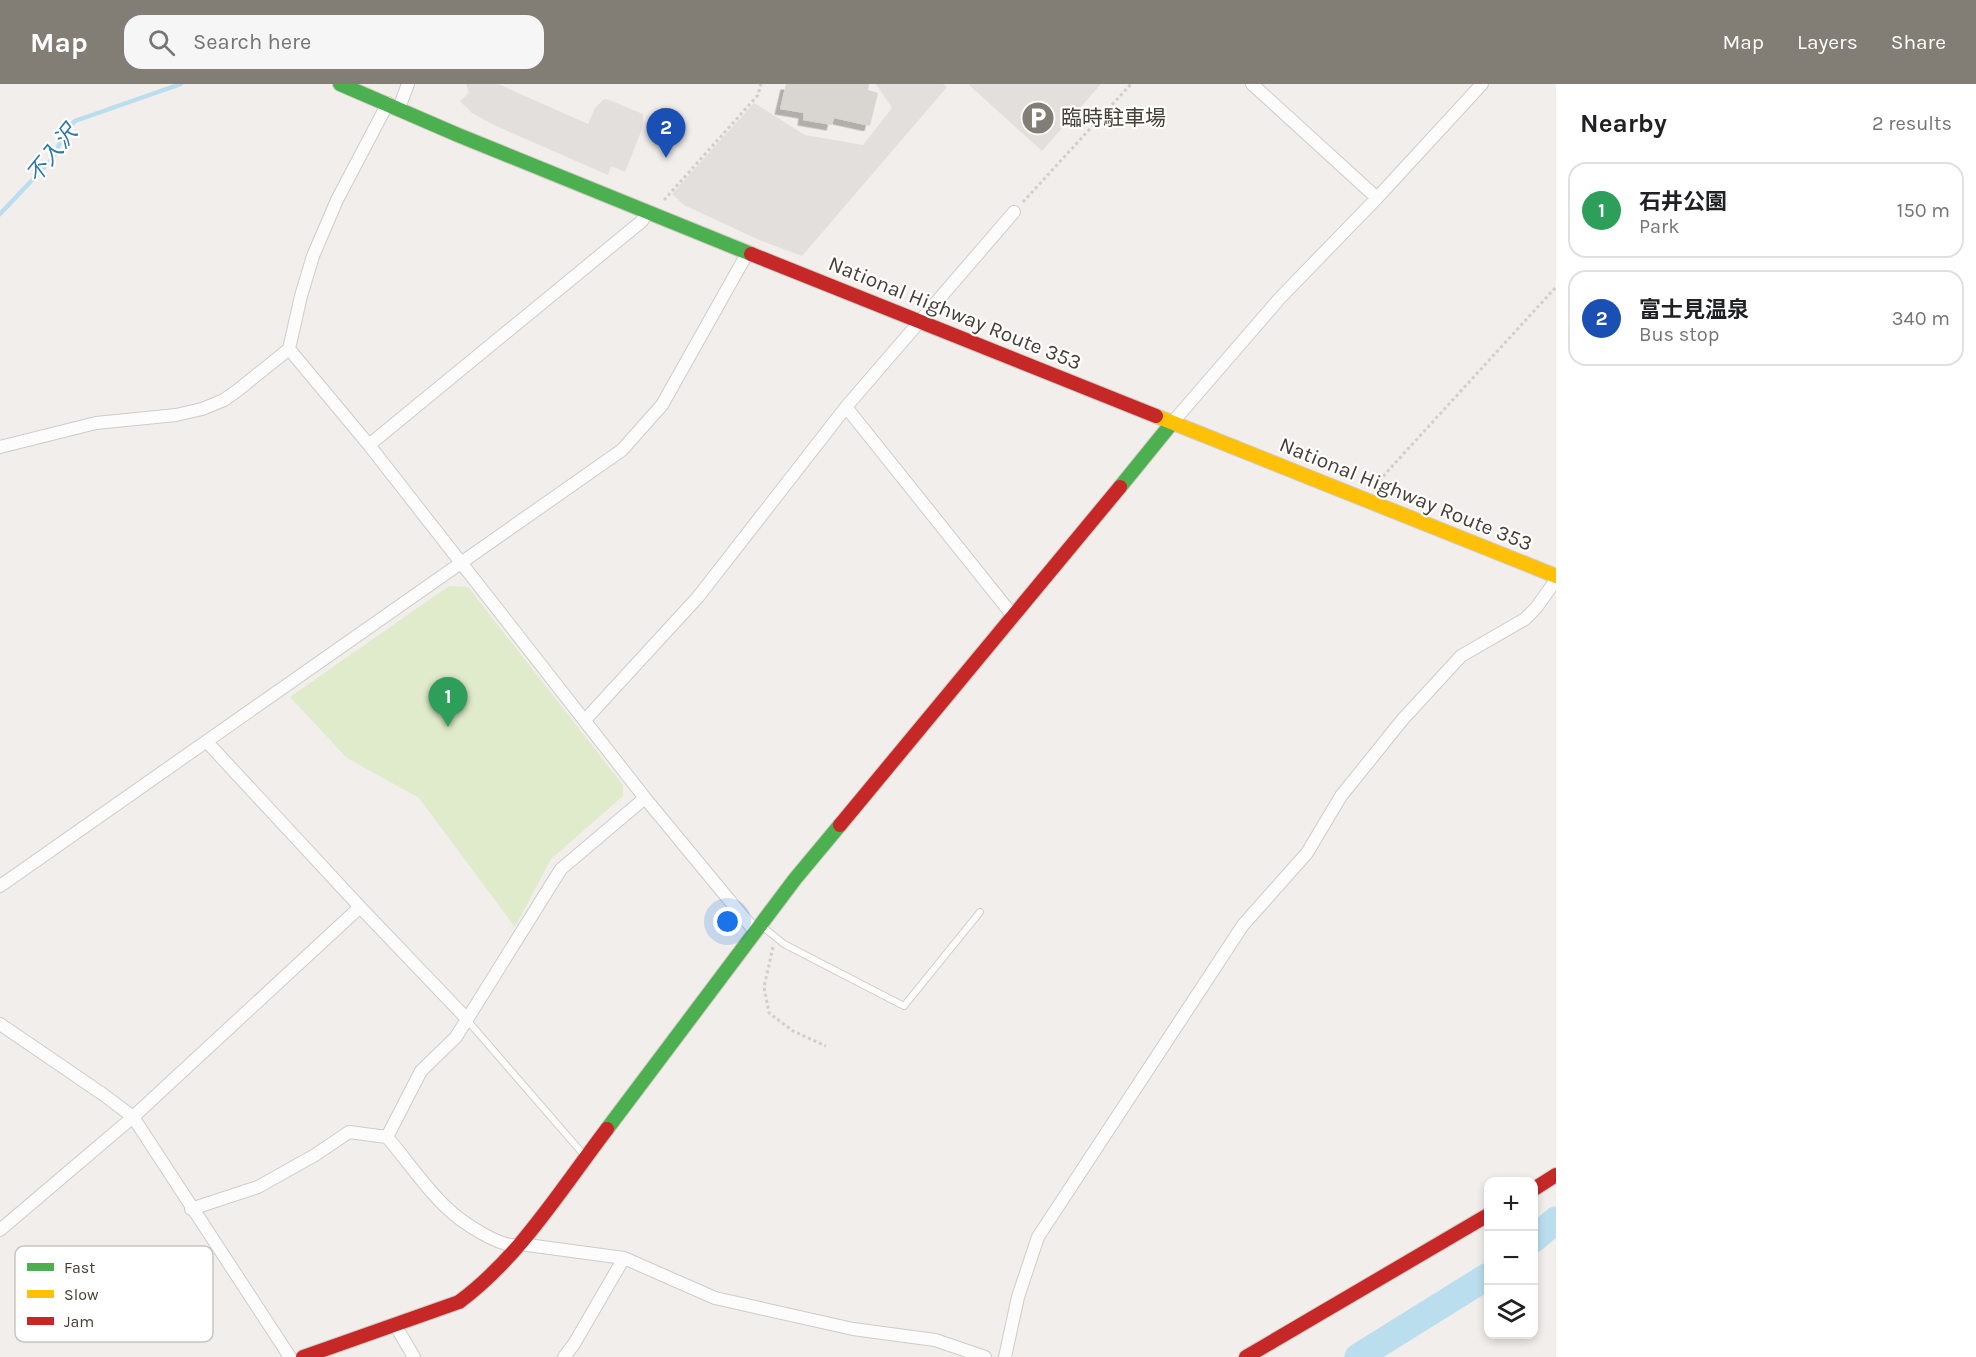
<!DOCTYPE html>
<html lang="en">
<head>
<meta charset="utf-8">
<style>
  :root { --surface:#fff; --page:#f6f6f6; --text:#202124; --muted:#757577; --line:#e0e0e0; --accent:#827d75 }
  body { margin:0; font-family:Karla,"Noto Sans JP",sans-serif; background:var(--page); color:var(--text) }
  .controls { position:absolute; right:18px; bottom:18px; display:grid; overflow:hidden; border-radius:12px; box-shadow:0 3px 9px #0003 }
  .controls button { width:54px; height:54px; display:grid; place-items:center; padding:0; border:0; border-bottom:2px solid var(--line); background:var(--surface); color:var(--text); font:30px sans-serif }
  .you { position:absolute; left:728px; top:838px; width:21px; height:21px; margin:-15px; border:4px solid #fff; border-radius:50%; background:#1a73e8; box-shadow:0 0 0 9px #1a73e833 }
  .badge { display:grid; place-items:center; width:39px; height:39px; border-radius:50%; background:var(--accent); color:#fff; font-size:20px; font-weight:700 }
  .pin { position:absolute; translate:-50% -50px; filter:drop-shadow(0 2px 3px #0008) }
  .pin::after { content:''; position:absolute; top:32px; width:21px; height:18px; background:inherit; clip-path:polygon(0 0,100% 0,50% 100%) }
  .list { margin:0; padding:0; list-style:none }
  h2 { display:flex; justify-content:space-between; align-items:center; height:78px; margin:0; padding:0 24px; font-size:26px }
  h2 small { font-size:20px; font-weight:400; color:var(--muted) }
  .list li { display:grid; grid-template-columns:39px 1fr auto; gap:18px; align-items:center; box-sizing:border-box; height:96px; margin:0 12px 12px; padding:0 12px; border:2px solid var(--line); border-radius:18px }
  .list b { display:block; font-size:22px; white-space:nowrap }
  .list p { margin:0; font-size:20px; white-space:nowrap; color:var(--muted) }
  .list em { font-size:20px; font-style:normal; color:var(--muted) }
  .icon { flex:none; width:33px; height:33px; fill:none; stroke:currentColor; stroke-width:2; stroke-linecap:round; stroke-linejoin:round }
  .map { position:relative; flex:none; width:1556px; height:1273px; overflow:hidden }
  header { display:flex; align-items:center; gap:36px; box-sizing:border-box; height:84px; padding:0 30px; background:var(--accent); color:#fff }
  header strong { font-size:28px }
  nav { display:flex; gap:33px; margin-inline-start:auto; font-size:21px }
  .search { width:420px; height:54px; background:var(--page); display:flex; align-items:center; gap:15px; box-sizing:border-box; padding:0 21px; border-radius:18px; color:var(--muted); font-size:22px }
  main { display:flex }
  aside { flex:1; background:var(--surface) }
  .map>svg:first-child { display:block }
  .green { fill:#e0ebcb }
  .parking { fill:#e3dfdc }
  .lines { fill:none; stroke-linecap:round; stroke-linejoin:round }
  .stream { stroke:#bbdeef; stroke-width:4.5 }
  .river { stroke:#bbdeef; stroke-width:27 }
  .building { fill:#d9d6d2; filter:url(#shadow) }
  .lane-casing { stroke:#cfccc8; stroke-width:8 }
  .street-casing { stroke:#cfccc8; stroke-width:14 }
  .fast-casing { stroke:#d0cbc2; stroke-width:16 }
  .slow-casing { stroke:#d0cbc2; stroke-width:16 }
  .jam-casing { stroke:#d0cbc2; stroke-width:16 }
  .path { stroke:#d1cecb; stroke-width:3; stroke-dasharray:3 3; stroke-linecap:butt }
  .lane { stroke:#fdfcfc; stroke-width:6 }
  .street { stroke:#fdfcfc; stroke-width:12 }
  .fast { stroke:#4caf50; stroke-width:14 }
  .slow { stroke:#ffc107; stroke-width:14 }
  .jam { stroke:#c62828; stroke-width:14 }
  .labels { text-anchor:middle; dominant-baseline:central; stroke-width:4.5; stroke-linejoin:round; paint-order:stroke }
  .poi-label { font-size:21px; fill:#474036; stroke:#fff; text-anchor:start }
  .street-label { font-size:21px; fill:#474036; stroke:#fff }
  .water-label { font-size:22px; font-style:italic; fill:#2c79a4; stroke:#fff }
  .key { fill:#fff; stroke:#c8c6c3; stroke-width:1.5 }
  .key-label { font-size:16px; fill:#474036 }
</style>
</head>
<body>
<header>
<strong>Map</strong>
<div class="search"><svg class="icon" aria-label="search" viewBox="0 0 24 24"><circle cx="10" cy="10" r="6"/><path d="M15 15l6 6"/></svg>Search here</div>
<nav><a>Map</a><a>Layers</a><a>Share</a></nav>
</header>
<main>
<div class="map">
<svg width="1556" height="1273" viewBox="0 0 1556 1273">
  <defs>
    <filter id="shadow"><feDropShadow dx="-5.5" dy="5.5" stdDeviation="0" flood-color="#0004"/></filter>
  </defs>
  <rect width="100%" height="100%" fill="#f1eeeb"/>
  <path class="green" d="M449,502l19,1 155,198v11l-72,63 -36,68 -96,-129 -72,-40 -57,-61z"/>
  <path class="parking" d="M466,0h32l90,40 7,-16 9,-9 5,1 34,14 -1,15 -17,43 -14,-6 -3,9 -114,-50 -22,-12 -12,-12 9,-8z
    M876,0h67l4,3 -145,169 -45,-17 -73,-34 -12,-11 82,-91 51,32 58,10 29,-37z
    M970,0h131l-59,67 -73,-66z"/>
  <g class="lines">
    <path class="stream" d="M0,130l53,-56 12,-26 10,-11 106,-37"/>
    <path class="river" d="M1534,1155l22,-19
      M1358,1273l130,-81"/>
  </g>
  <path class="building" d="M786,0h83l-1,6 10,3 -8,33 -36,-8 -2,7 -29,-5 1,-7 -24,-4z"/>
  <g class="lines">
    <defs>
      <path id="lane" d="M762,842l22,18 120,62 76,-94
        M467,936l117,135"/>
      <path id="street" d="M1252,0l125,114
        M399,24l9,-24
        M289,265l80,96 276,353 109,132
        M846,323l168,210
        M1172,339l108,-125 97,-100 105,-114
        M369,361l273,-224 6,-9
        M0,363l96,-24 80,-8 26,-6 22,-9 14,-10 51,-41 12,-53 12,-40 24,-56 51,-97
        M585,636l113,-123 148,-190 168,-195
        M207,658l153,165 107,112
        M0,802l622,-436 40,-45 86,-153
        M0,940l104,71 29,22 157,240
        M387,1053l34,-66 35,-34 105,-168 84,-71
        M191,1125l67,-22 57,-32 34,-23 38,5c19,22 40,53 60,71 12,12 56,43 73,36l104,14 91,40 138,31 82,11 50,17
        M0,1146l133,-113 227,-210
        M395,1241l19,32
        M564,1273l10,-13 50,-86
        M1005,1273l13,-60 20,-60 205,-312 64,-72 34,-57 62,-77 58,-63 64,-37 11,-11 20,-28"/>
      <path id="fast" d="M340,0l118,51 293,119
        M1120,403l52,-64
        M607,1045l188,-250 45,-54"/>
      <path id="slow" d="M1156,332l400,160"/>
      <path id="jam" d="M751,170l405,162
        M840,741l280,-338
        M1534,1105l22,-14
        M303,1273l156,-55c60,-44 103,-114 148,-173
        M1246,1273l242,-142"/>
    </defs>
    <use href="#lane" class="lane-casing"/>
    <use href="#street" class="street-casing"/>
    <use href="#fast" class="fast-casing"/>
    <use href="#slow" class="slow-casing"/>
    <use href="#jam" class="jam-casing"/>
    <path class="path" d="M664,116l94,-105 3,-11
      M1023,118l108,-118
      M1375,401l181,-198
      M773,863l-9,40 5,26 24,18 33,15"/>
    <use href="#lane" class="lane"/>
    <use href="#street" class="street"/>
    <use href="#fast" class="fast"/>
    <use href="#slow" class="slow"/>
    <use href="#jam" class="jam"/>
  </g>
  <defs>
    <symbol id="parking-disc" viewBox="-11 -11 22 22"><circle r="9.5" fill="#827d75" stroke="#fff"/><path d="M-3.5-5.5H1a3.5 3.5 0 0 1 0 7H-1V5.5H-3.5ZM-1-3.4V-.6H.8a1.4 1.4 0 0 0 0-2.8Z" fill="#fff"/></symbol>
  </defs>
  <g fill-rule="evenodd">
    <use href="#parking-disc" x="1019" y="15" width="38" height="38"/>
  </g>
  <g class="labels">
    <g class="poi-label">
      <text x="1061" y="34">臨時駐車場</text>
    </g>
    <g class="street-label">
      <text transform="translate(955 229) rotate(22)">National Highway Route 353</text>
      <text transform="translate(1406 410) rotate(22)">National Highway Route 353</text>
    </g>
    <g class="water-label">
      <text transform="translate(52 70) rotate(-51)">不入沢</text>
    </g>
  </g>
  <rect x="15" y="1162" width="198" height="96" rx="9" class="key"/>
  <rect x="27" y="1179" width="27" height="8" fill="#4caf50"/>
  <rect x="27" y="1206" width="27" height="8" fill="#ffc107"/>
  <rect x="27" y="1233" width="27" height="8" fill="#c62828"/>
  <g class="key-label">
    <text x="64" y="1189">Fast</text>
    <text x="64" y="1216">Slow</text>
    <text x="64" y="1243">Jam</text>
  </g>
</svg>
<div class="controls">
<button>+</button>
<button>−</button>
<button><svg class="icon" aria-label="layers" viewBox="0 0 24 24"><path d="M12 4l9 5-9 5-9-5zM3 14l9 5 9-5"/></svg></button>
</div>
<div class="you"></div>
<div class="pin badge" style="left:448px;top:643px;background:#2e9e5b">1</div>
<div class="pin badge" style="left:666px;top:74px;background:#1a4fb4">2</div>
</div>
<aside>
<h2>Nearby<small>2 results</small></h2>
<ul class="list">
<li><span class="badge" style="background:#2e9e5b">1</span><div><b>石井公園</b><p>Park</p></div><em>150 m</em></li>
<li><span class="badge" style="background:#1a4fb4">2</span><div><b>富士見温泉</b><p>Bus stop</p></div><em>340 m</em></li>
</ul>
</aside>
</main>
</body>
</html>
